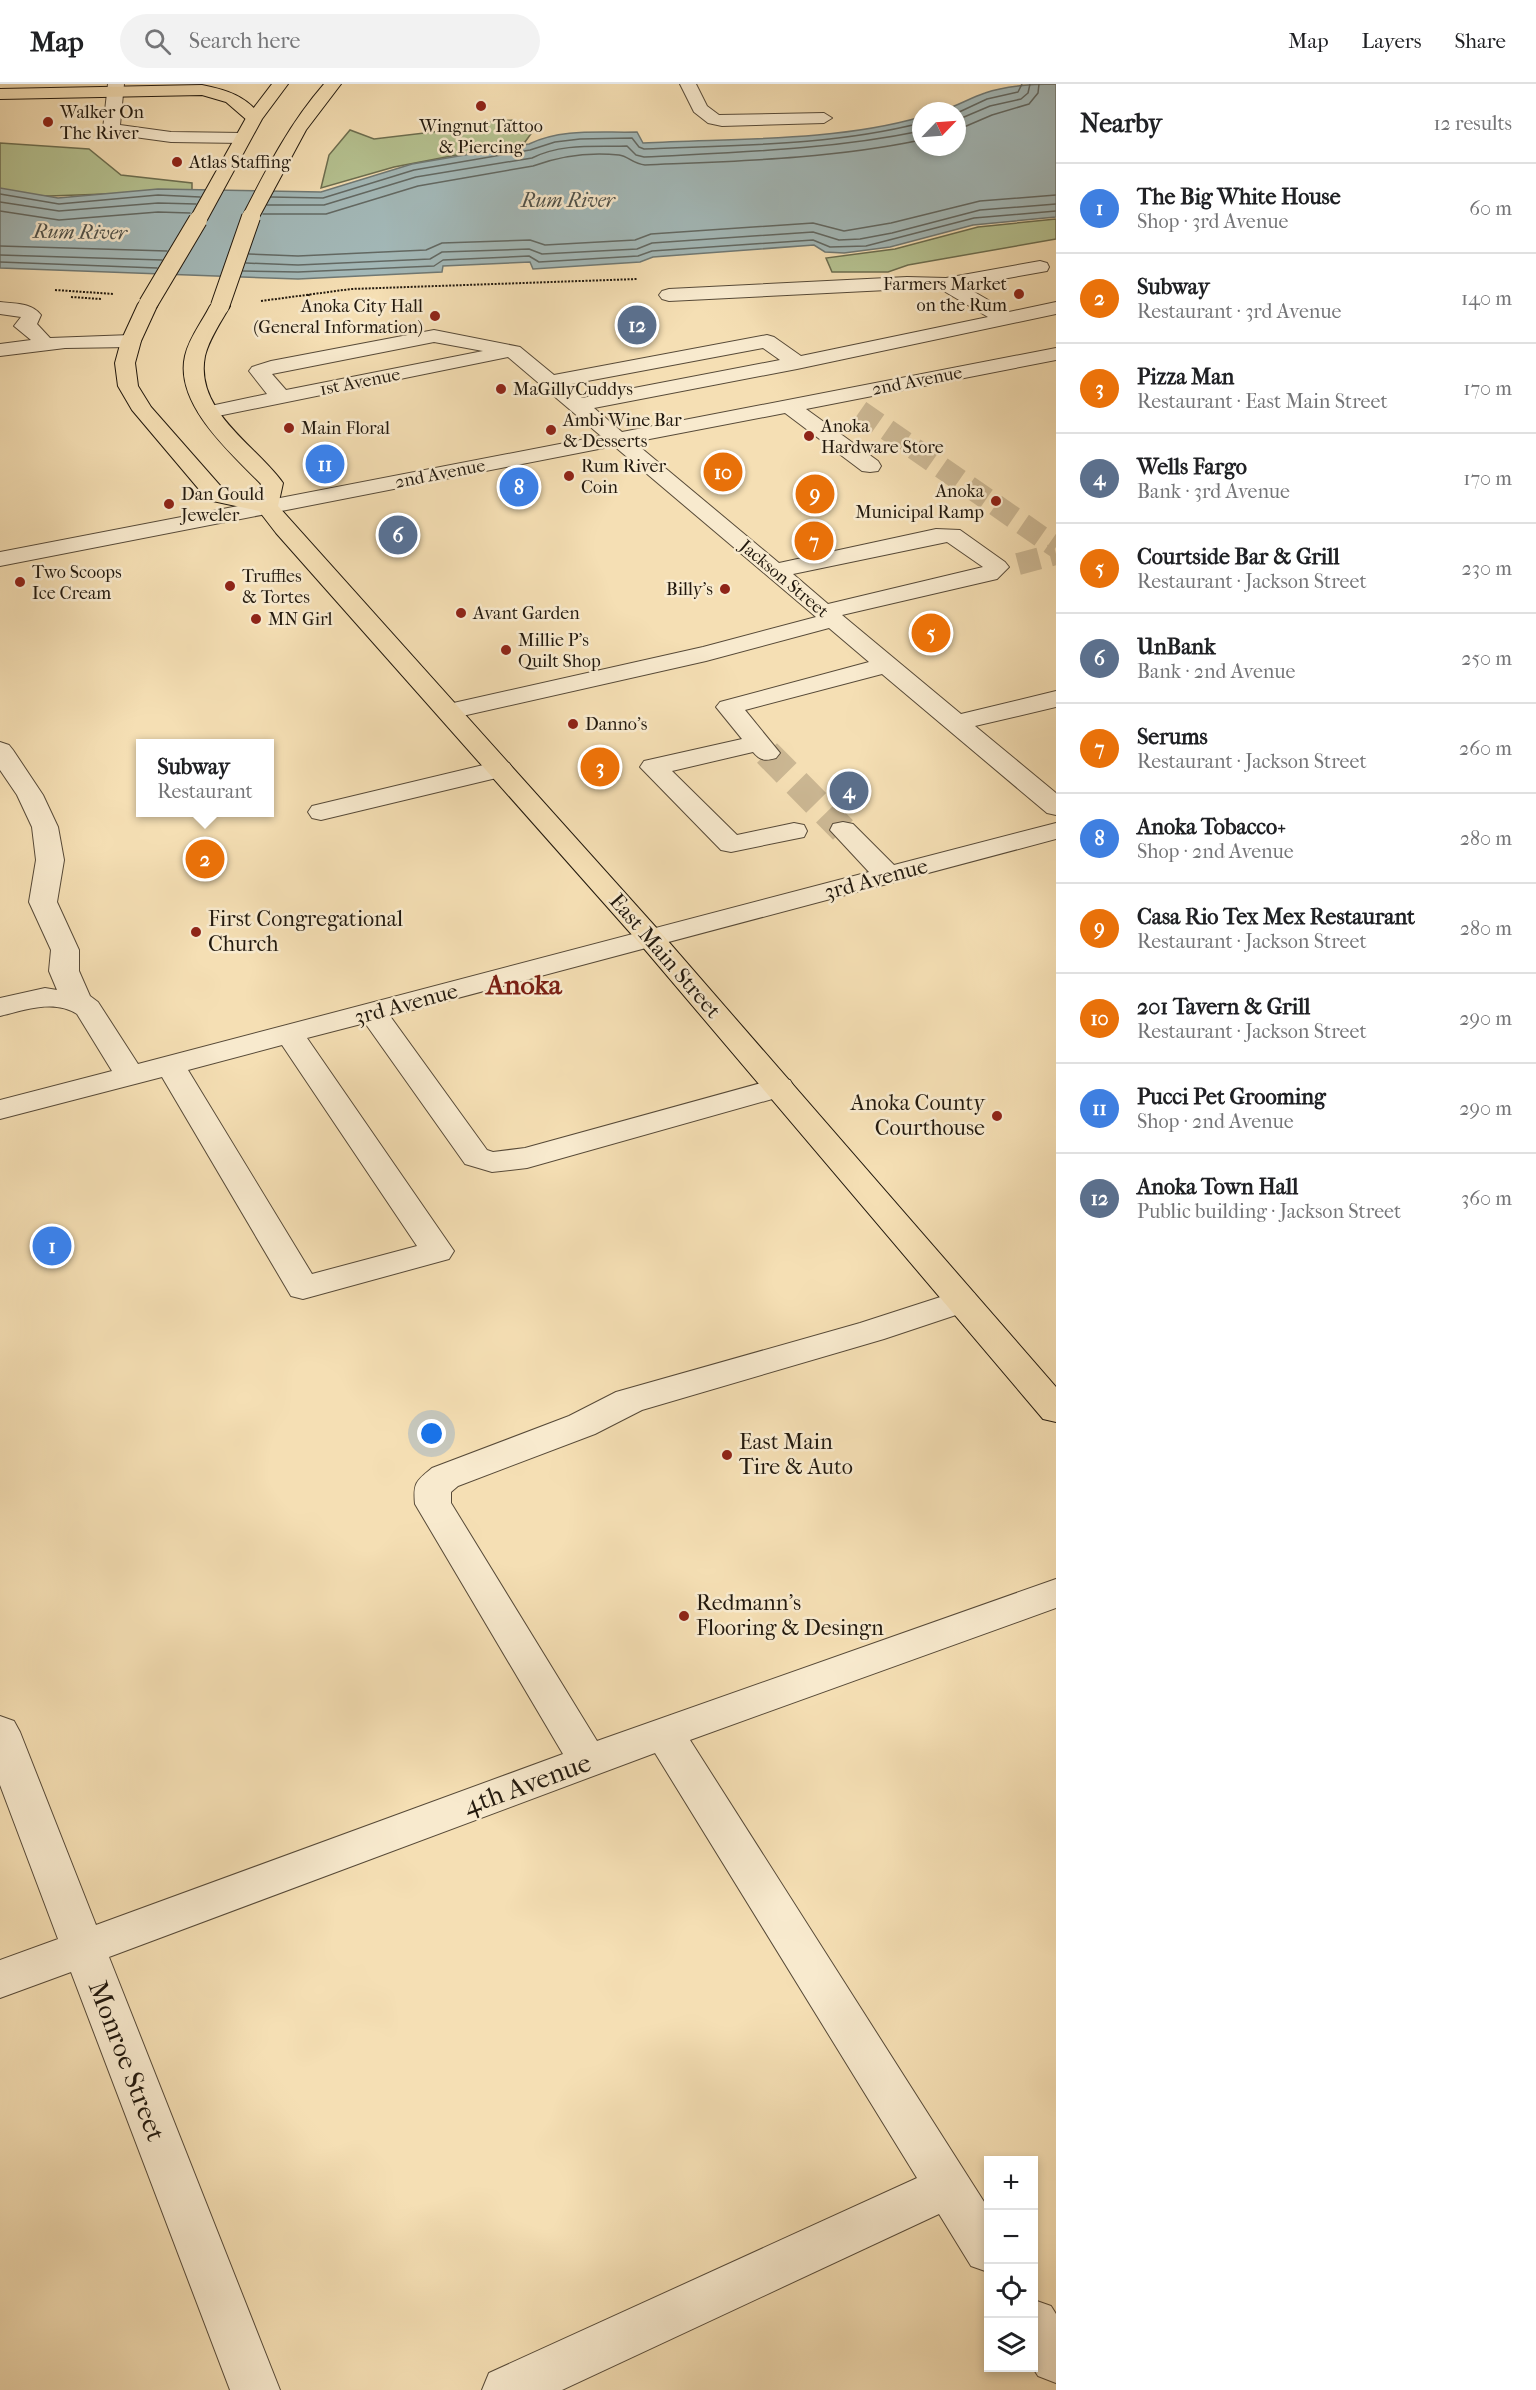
<!DOCTYPE html>
<html lang="en">
<head>
<meta charset="utf-8">
<style>
  :root { --surface:#fff; --page:#f2f2f2; --text:#202124; --muted:#757577; --line:#e0e0e0; --accent:#0b8043 }
  body { margin:0; font-family:"IM FELL French Canon",serif; background:var(--page); color:var(--text) }
  .controls { position:absolute; right:18px; bottom:18px; display:grid; overflow:hidden; border-radius:0px; box-shadow:0 3px 9px #0003 }
  .controls button { width:54px; height:54px; display:grid; place-items:center; padding:0; border:0; border-bottom:2px solid var(--line); background:var(--surface); color:var(--text); font:30px sans-serif }
  .compass { position:absolute; left:912px; top:18px; width:54px; height:54px; border-radius:50%; background:var(--surface); box-shadow:0 3px 9px #0003; rotate:65deg }
  .you { position:absolute; left:432px; top:1350px; width:21px; height:21px; margin:-15px; border:4px solid #fff; border-radius:50%; background:#1a73e8; box-shadow:0 0 0 9px #1a73e833 }
  .badge { display:grid; place-items:center; width:39px; height:39px; border-radius:50%; background:var(--accent); color:#fff; font-size:20px; font-weight:700 }
  .pin { position:absolute; translate:-50% -50%; border:3px solid #fff; box-shadow:0 2px 6px #0006 }
  .popup { position:absolute; left:136px; top:655px; width:138px; height:78px; box-sizing:border-box; display:grid; place-content:center; border-radius:0px; background:var(--surface); filter:drop-shadow(0 2px 4px #0005); font-size:20px; white-space:nowrap; color:var(--muted) }
  .popup b { font-size:22px; color:var(--text) }
  .popup::after { content:''; position:absolute; left:50%; top:100%; margin-left:-12px; border:12px solid transparent; border-top-color:var(--surface) }
  .list { margin:0; padding:0; list-style:none }
  h2 { display:flex; justify-content:space-between; align-items:center; height:78px; margin:0; padding:0 24px; font-size:26px }
  h2 small { font-size:20px; font-weight:400; color:var(--muted) }
  .list li { display:grid; grid-template-columns:39px 1fr auto; gap:18px; align-items:center; box-sizing:border-box; height:90px; padding:0 24px; border-top:2px solid var(--line) }
  .list b { display:block; font-size:22px; white-space:nowrap }
  .list p { margin:0; font-size:20px; white-space:nowrap; color:var(--muted) }
  .list em { font-size:20px; font-style:normal; color:var(--muted) }
  .icon { flex:none; width:33px; height:33px; fill:none; stroke:currentColor; stroke-width:2; stroke-linecap:round; stroke-linejoin:round }
  .map { position:relative; flex:none; width:1056px; height:2306px; overflow:hidden }
  header { display:flex; align-items:center; gap:36px; box-sizing:border-box; height:84px; padding:0 30px; background:var(--surface); border-bottom:2px solid var(--line) }
  header strong { font-size:28px }
  nav { display:flex; gap:33px; margin-inline-start:auto; font-size:21px }
  .search { width:420px; height:54px; background:var(--page); display:flex; align-items:center; gap:15px; box-sizing:border-box; padding:0 21px; border-radius:33px; color:var(--muted); font-size:22px }
  main { display:flex }
  aside { flex:1; background:var(--surface) }
  .map>svg:first-child { display:block }
  .green { fill:#b6c392; stroke:#6c6e50; stroke-width:1.5 }
  .water { fill:#a3b9b9; stroke:#6f7975; stroke-width:1.5 }
  .lines { fill:none; stroke-linecap:round; stroke-linejoin:round }
  .shore { stroke:#626964; stroke-width:1.5 }
  .minor-tunnel-far1 { stroke:#cbb793; stroke-width:22; stroke-dasharray:22 11; stroke-linecap:butt }
  .minor-tunnel { stroke:#cbb793; stroke-width:28; stroke-dasharray:28 14; stroke-linecap:butt }
  .minor-casing { stroke:#574a38; stroke-width:2 }
  .major-casing { stroke:#22190e; stroke-width:2 }
  .highway-casing { stroke:#22190e; stroke-width:2 }
  .path { stroke:#22190e; stroke-width:2; stroke-dasharray:2 1.5; stroke-linecap:butt }
  .minor { fill:#f8eace; fill-rule:evenodd }
  .major { fill:#f5dfb4; fill-rule:evenodd }
  .highway { fill:#f5dfb4; fill-rule:evenodd }
  .major-bridge-casing { stroke:#22190e; stroke-width:20; stroke-linecap:butt }
  .major-bridge { stroke:#f5dfb4; stroke-width:18 }
  .poi-dot { fill:#8f2418; stroke:#f8eace; stroke-width:2 }
  .labels { text-anchor:middle; dominant-baseline:central; stroke-width:5; stroke-linejoin:round; paint-order:stroke }
  .far-poi-label { font-size:18px; fill:#22190e; stroke:#f8eace; text-anchor:start }
  .far-street-label { font-size:18px; fill:#22190e; stroke:#f8eace }
  .far-water-label { font-size:20px; font-style:italic; fill:#4f514a; stroke:#f8eace }
  .street-label { font-size:22px; fill:#22190e; stroke:#f8eace }
  .poi-label { font-size:22px; fill:#22190e; stroke:#f8eace; text-anchor:start }
  .near-street-label { font-size:27px; fill:#22190e; stroke:#f8eace }
  .district-label { font-size:28px; font-weight:bold; fill:#7a1f14; stroke:#f8eace }
</style>
</head>
<body>
<header>
<strong>Map</strong>
<div class="search"><svg class="icon" aria-label="search" viewBox="0 0 24 24"><circle cx="10" cy="10" r="6"/><path d="M15 15l6 6"/></svg>Search here</div>
<nav><a>Map</a><a>Layers</a><a>Share</a></nav>
</header>
<main>
<div class="map">
<svg width="1056" height="2306" viewBox="0 0 1056 2306">
  <rect width="100%" height="100%" fill="#f5dfb4"/>
  <filter id="stains"><feTurbulence type="fractalNoise" baseFrequency=".00333" numOctaves="4"/><feColorMatrix values="0 0 0 0 .2 0 0 0 0 .09 0 0 0 0 .02 0 0 0 .5 -.17"/></filter>
  <radialGradient id="worn" r=".72"><stop offset=".6" stop-color="#630" stop-opacity="0"/><stop offset="1" stop-color="#630" stop-opacity=".3"/></radialGradient>
  <path class="green" d="M514,36l19,11 -8,11 -131,25 -73,21 8,-33 21,-25 24,9 101,-12 10,-5z
    M0,59l89,6 32,26 71,8v8l-143,5 -49,-2z
    M1056,135v20l-148,26 -20,7h-56l-6,-14 69,-9 83,-22z"/>
  <path class="water" d="M1056,0v133l-83,8 -83,22 -46,6 -19,-1 -11,-7 -161,12 -13,5 -107,7 -3,-7 -87,4 -1,6 -144,7 -298,-11v-80l58,10 100,-9 163,3 91,-28 117,-20c33,-16 72,-11 108,-12l6,11c90,-5 191,-1 278,-26v30h36v-36h-16c16,-5 29,-13 44,-18 22,-8 48,-9 71,-9z"/>
  <g class="lines">
    <path class="shore" d="M957,29l30,-14 31,-7 4,-8
      M957,36l33,-14 31,-7 7,-6 2,-9
      M957,46l35,-15 37,-11 9,-11 1,-9
      M0,110l59,10 99,-9 42,2
      M271,113l52,1 91,-28 116,-20 25,-8 25,-3 52,-1 7,9 5,2c93,-4 186,-3 277,-26
      M0,118l59,9 99,-8 38,1
      M267,121h57l92,-28 116,-19c30,-15 63,-11 95,-12l9,9 8,2c93,-5 185,-7 277,-26
      M0,127l59,9 99,-8 32,1
      M263,130h63l92,-28 115,-20c27,-10 57,-14 86,-11 9,1 14,9 26,10 93,-4 185,-6 276,-25
      M0,162l167,5
      M249,170l49,2 128,-6 16,-7 88,-3 15,5 90,-5 16,-6 162,-11 31,8 47,-8 89,-22 76,-6
      M0,171l162,5
      M0,178l157,6
      M246,179l52,2 132,-6 12,-7 87,-3 13,5 95,-5 15,-6 161,-11 26,8 21,-1 32,-6 88,-23 76,-6
      M243,187l55,1 136,-6 9,-6 86,-4 10,6 99,-6 14,-5 161,-11 17,7 36,-1 108,-28 82,-7"/>
    <path class="minor-tunnel-far1" d="M860,327l196,136
      M1018,480l38,-10"/>
    <path class="minor-tunnel" d="M767,669l76,77"/>
    <defs>
      <path id="minor" d="M108,0h16l-4,41 51,7 72,1 8,5 -8,5 -72,-1 -66,-9 -2,-4z
        M680,0h16l11,22 12,9 105,-2 8,5 -8,5 -102,3 -14,-3 -14,-11z
        M1040,177l7,2 2,4 -2,4 -83,15 45,26 47,-10v12l-259,55 -203,39 28,24 434,-84v12l-250,49 72,52 3,5 -3,5 -8,1 -8,-1 -77,-58 -151,29 145,121 157,-34 24,1 45,32 4,5 -12,12 -155,36 119,99 95,-23v16l-81,19 81,67v22l-9,-2 -165,-139 -137,36 35,43 -4,5c-10,3 -16,3 -23,-6l-81,19 65,64 57,-12 10,2 3,6 -3,6 -10,2 -63,13 -10,-2 -81,-83 4,-6 98,-22 -26,-32 4,-5 149,-40 -40,-34 -123,33 -257,58 -9,-3 -4,-5 4,-5 263,-59 113,-30 -202,-171 -614,120v-14l601,-116 -93,-79 -300,61 -7,-2 -3,-4 3,-4 66,-14 -18,-23 3,-4 19,-6 163,-31 86,17 34,28 213,-40 7,2 27,19 187,-39 -46,-27 -35,-1 -238,12 -7,-2 -3,-4 3,-4 7,-2 238,-12 39,1zM434,258l49,9 -197,39 -14,-16zM763,264l17,12 -198,38 -16,-13zM947,458l36,25 -155,37 -35,-30z
        M0,218c14,2 31,0 41,13l-4,9 13,14 81,-3 7,2 3,4 -3,4 -7,2 -66,1 -65,8v-12l31,-4 -17,-14 7,-9 -21,-3z
        M0,658l9,3 4,5 30,45 15,32 6,33 -7,42 22,48v21l11,25 8,6 40,62 731,-192 -39,-42 3,-6 10,-2 10,2 41,41 162,-42v16l-666,177 97,134 6,2 32,-4 254,-70 11,2 4,7 -4,7 -263,74 -35,4 -27,-8 -100,-141 -58,15 147,213 -5,8 -146,40 -12,-3 -129,-219 -162,42v-19l112,-29 -35,-57c-23,-15 -52,-4 -77,2v-18l45,-10 12,2 -8,-19 2,-21 -22,-48 7,-42 -4,-33 -15,-32 -17,-25zM282,961l135,201 -105,28 -124,-204z
        M500,677l9,2 4,6 -4,6 -188,45 -9,-2 -4,-6 4,-6z
        M962,1206l12,3 5,8 -5,8 -90,30 -242,71 -47,24 -137,52 -7,6v11l146,238 459,-162v29l-366,132 298,468v64l-17,-6 -32,-52 -377,176h-80l7,-17 428,-195 -262,-425 -546,204 171,433h-50l-159,-418 -71,26v-38l58,-21 -58,-154v-69l14,5 6,11 76,193 467,-171 -148,-250c-2,-21 1,-23 17,-36l137,-52 47,-24 244,-69z
        M1034,2216l17,6 5,8v69l-18,-7 -5,-8z"/>
      <path id="major" d="M272,0h16l-26,35 -55,101 -3,4h-12l-3,-4 57,-102z
        M324,0h17l-35,46 -49,91h-12l-3,-4c24,-47 47,-93 82,-133z
        M148,214l7,2 3,4 -17,37 -6,22 3,23 13,21 73,83 34,7 3,-13c-30,-31 -87,-80 -76,-128 4,-18 17,-34 25,-50l3,-4h14l3,4c-9,16 -21,33 -25,50 -11,55 51,89 78,127l-5,23 383,427 395,454v35l-13,-3 -402,-474 -365,-412 -17,-22 -51,-11 -76,-90 -14,-24 -3,-23 6,-22 17,-37 3,-4z"/>
      <path id="highway" d="M202,1c25,5 45,11 60,33l-8,5 -6,-2 -22,-19 -24,-7 -202,4v-10z"/>
    </defs>
    <use href="#minor" class="minor-casing"/>
    <use href="#major" class="major-casing"/>
    <use href="#highway" class="highway-casing"/>
    <path class="path" d="M55,206l59,4
      M71,213l30,2
      M261,217l90,-12 287,-10
      M304,229l5,-19"/>
    <use href="#minor" class="minor"/>
    <use href="#major" class="major"/>
    <use href="#highway" class="highway"/>
    <defs>
      <path id="major-bridge" d="M148,220l50,-84
        M220,222l31,-89"/>
    </defs>
    <use href="#major-bridge" class="major-bridge-casing"/>
    <use href="#major-bridge" class="major-bridge"/>
  </g>
  <g class="poi-dot">
    <circle cx="481" cy="22" r="6"/>
    <circle cx="48" cy="38" r="6"/>
    <circle cx="177" cy="78" r="6"/>
    <circle cx="1019" cy="210" r="6"/>
    <circle cx="435" cy="232" r="6"/>
    <circle cx="501" cy="305" r="6"/>
    <circle cx="289" cy="344" r="6"/>
    <circle cx="551" cy="346" r="6"/>
    <circle cx="809" cy="352" r="6"/>
    <circle cx="569" cy="392" r="6"/>
    <circle cx="996" cy="417" r="6"/>
    <circle cx="169" cy="420" r="6"/>
    <circle cx="20" cy="498" r="6"/>
    <circle cx="230" cy="502" r="6"/>
    <circle cx="725" cy="505" r="6"/>
    <circle cx="461" cy="529" r="6"/>
    <circle cx="256" cy="535" r="6"/>
    <circle cx="506" cy="566" r="6"/>
    <circle cx="573" cy="640" r="6"/>
    <circle cx="196" cy="848" r="6"/>
    <circle cx="997" cy="1032" r="6"/>
    <circle cx="727" cy="1371" r="6"/>
    <circle cx="684" cy="1532" r="6"/>
  </g>
  <g class="labels">
    <g class="far-poi-label">
      <text x="60" y="28">Walker On<tspan x="60" dy="21">The River</tspan></text>
      <text x="481" y="42" text-anchor="middle">Wingnut Tattoo<tspan x="481" dy="21">&amp; Piercing</tspan></text>
      <text x="189" y="78">Atlas Staffing</text>
      <text x="1007" y="200" text-anchor="end">Farmers Market<tspan x="1007" dy="21">on the Rum</tspan></text>
      <text x="423" y="222" text-anchor="end">Anoka City Hall<tspan x="423" dy="21">(General Information)</tspan></text>
      <text x="513" y="305">MaGillyCuddys</text>
      <text x="563" y="336">Ambi Wine Bar<tspan x="563" dy="21">&amp; Desserts</tspan></text>
      <text x="821" y="342">Anoka<tspan x="821" dy="21">Hardware Store</tspan></text>
      <text x="301" y="344">Main Floral</text>
      <text x="581" y="382">Rum River<tspan x="581" dy="21">Coin</tspan></text>
      <text x="984" y="407" text-anchor="end">Anoka<tspan x="984" dy="21">Municipal Ramp</tspan></text>
      <text x="181" y="410">Dan Gould<tspan x="181" dy="21">Jeweler</tspan></text>
      <text x="32" y="488">Two Scoops<tspan x="32" dy="21">Ice Cream</tspan></text>
      <text x="242" y="492">Truffles<tspan x="242" dy="21">&amp; Tortes</tspan></text>
      <text x="713" y="505" text-anchor="end">Billy's</text>
      <text x="473" y="529">Avant Garden</text>
      <text x="268" y="535">MN Girl</text>
      <text x="518" y="556">Millie P's<tspan x="518" dy="21">Quilt Shop</tspan></text>
      <text x="585" y="640">Danno's</text>
    </g>
    <g class="far-street-label">
      <text transform="translate(917 297) rotate(-11)">2nd Avenue</text>
      <text transform="translate(360 298) rotate(-11)">1st Avenue</text>
      <text transform="translate(440 390) rotate(-11)">2nd Avenue</text>
      <text transform="translate(784 495) rotate(40)">Jackson Street</text>
    </g>
    <g class="far-water-label">
      <text x="568" y="116">Rum River</text>
      <text transform="translate(80 148) rotate(1)">Rum River</text>
    </g>
    <g class="street-label">
      <text transform="translate(876 795) rotate(-15)">3rd Avenue</text>
      <text transform="translate(665 872) rotate(49)">East Main Street</text>
      <text transform="translate(406 920) rotate(-15)">3rd Avenue</text>
    </g>
    <g class="poi-label">
      <text x="208" y="835">First Congregational<tspan x="208" dy="25">Church</tspan></text>
      <text x="985" y="1019" text-anchor="end">Anoka County<tspan x="985" dy="25">Courthouse</tspan></text>
      <text x="739" y="1358">East Main<tspan x="739" dy="25">Tire &amp; Auto</tspan></text>
      <text x="696" y="1519">Redmann's<tspan x="696" dy="25">Flooring &amp; Desingn</tspan></text>
    </g>
    <g class="near-street-label">
      <text transform="translate(527 1700) rotate(-20)">4th Avenue</text>
      <text transform="translate(127 1977) rotate(69)">Monroe Street</text>
    </g>
    <g class="district-label">
      <text x="524" y="900">Anoka</text>
    </g>
  </g>
  <rect width="100%" height="100%" filter="url(#stains)"/>
  <rect width="100%" height="100%" fill="url(#worn)"/>
</svg>
<div class="controls">
<button>+</button>
<button>−</button>
<button><svg class="icon" aria-label="locate" viewBox="0 0 24 24"><circle cx="12" cy="12" r="6"/><path d="M12 2v4M12 18v4M2 12h4M18 12h4"/></svg></button>
<button><svg class="icon" aria-label="layers" viewBox="0 0 24 24"><path d="M12 4l9 5-9 5-9-5zM3 14l9 5 9-5"/></svg></button>
</div>
<svg class="compass" viewBox="-18 -18 36 36"><path d="M0-13l5 13h-10z" fill="#e53935"/><path d="M0 13l5-13h-10z" fill="#757577"/></svg>
<div class="you"></div>
<div class="pin badge" style="left:52px;top:1162px;background:#3f7fe0">1</div>
<div class="pin badge" style="left:205px;top:775px;background:#e8710a">2</div>
<div class="popup"><b>Subway</b>Restaurant</div>
<div class="pin badge" style="left:600px;top:683px;background:#e8710a">3</div>
<div class="pin badge" style="left:849px;top:707px;background:#5c6f8a">4</div>
<div class="pin badge" style="left:931px;top:549px;background:#e8710a">5</div>
<div class="pin badge" style="left:398px;top:451px;background:#5c6f8a">6</div>
<div class="pin badge" style="left:814px;top:457px;background:#e8710a">7</div>
<div class="pin badge" style="left:519px;top:403px;background:#3f7fe0">8</div>
<div class="pin badge" style="left:815px;top:410px;background:#e8710a">9</div>
<div class="pin badge" style="left:723px;top:388px;background:#e8710a">10</div>
<div class="pin badge" style="left:325px;top:380px;background:#3f7fe0">11</div>
<div class="pin badge" style="left:637px;top:241px;background:#5c6f8a">12</div>
</div>
<aside>
<h2>Nearby<small>12 results</small></h2>
<ul class="list">
<li><span class="badge" style="background:#3f7fe0">1</span><div><b>The Big White House</b><p>Shop · 3rd Avenue</p></div><em>60 m</em></li>
<li><span class="badge" style="background:#e8710a">2</span><div><b>Subway</b><p>Restaurant · 3rd Avenue</p></div><em>140 m</em></li>
<li><span class="badge" style="background:#e8710a">3</span><div><b>Pizza Man</b><p>Restaurant · East Main Street</p></div><em>170 m</em></li>
<li><span class="badge" style="background:#5c6f8a">4</span><div><b>Wells Fargo</b><p>Bank · 3rd Avenue</p></div><em>170 m</em></li>
<li><span class="badge" style="background:#e8710a">5</span><div><b>Courtside Bar &amp; Grill</b><p>Restaurant · Jackson Street</p></div><em>230 m</em></li>
<li><span class="badge" style="background:#5c6f8a">6</span><div><b>UnBank</b><p>Bank · 2nd Avenue</p></div><em>250 m</em></li>
<li><span class="badge" style="background:#e8710a">7</span><div><b>Serums</b><p>Restaurant · Jackson Street</p></div><em>260 m</em></li>
<li><span class="badge" style="background:#3f7fe0">8</span><div><b>Anoka Tobacco+</b><p>Shop · 2nd Avenue</p></div><em>280 m</em></li>
<li><span class="badge" style="background:#e8710a">9</span><div><b>Casa Rio Tex Mex Restaurant</b><p>Restaurant · Jackson Street</p></div><em>280 m</em></li>
<li><span class="badge" style="background:#e8710a">10</span><div><b>201 Tavern &amp; Grill</b><p>Restaurant · Jackson Street</p></div><em>290 m</em></li>
<li><span class="badge" style="background:#3f7fe0">11</span><div><b>Pucci Pet Grooming</b><p>Shop · 2nd Avenue</p></div><em>290 m</em></li>
<li><span class="badge" style="background:#5c6f8a">12</span><div><b>Anoka Town Hall</b><p>Public building · Jackson Street</p></div><em>360 m</em></li>
</ul>
</aside>
</main>
</body>
</html>
